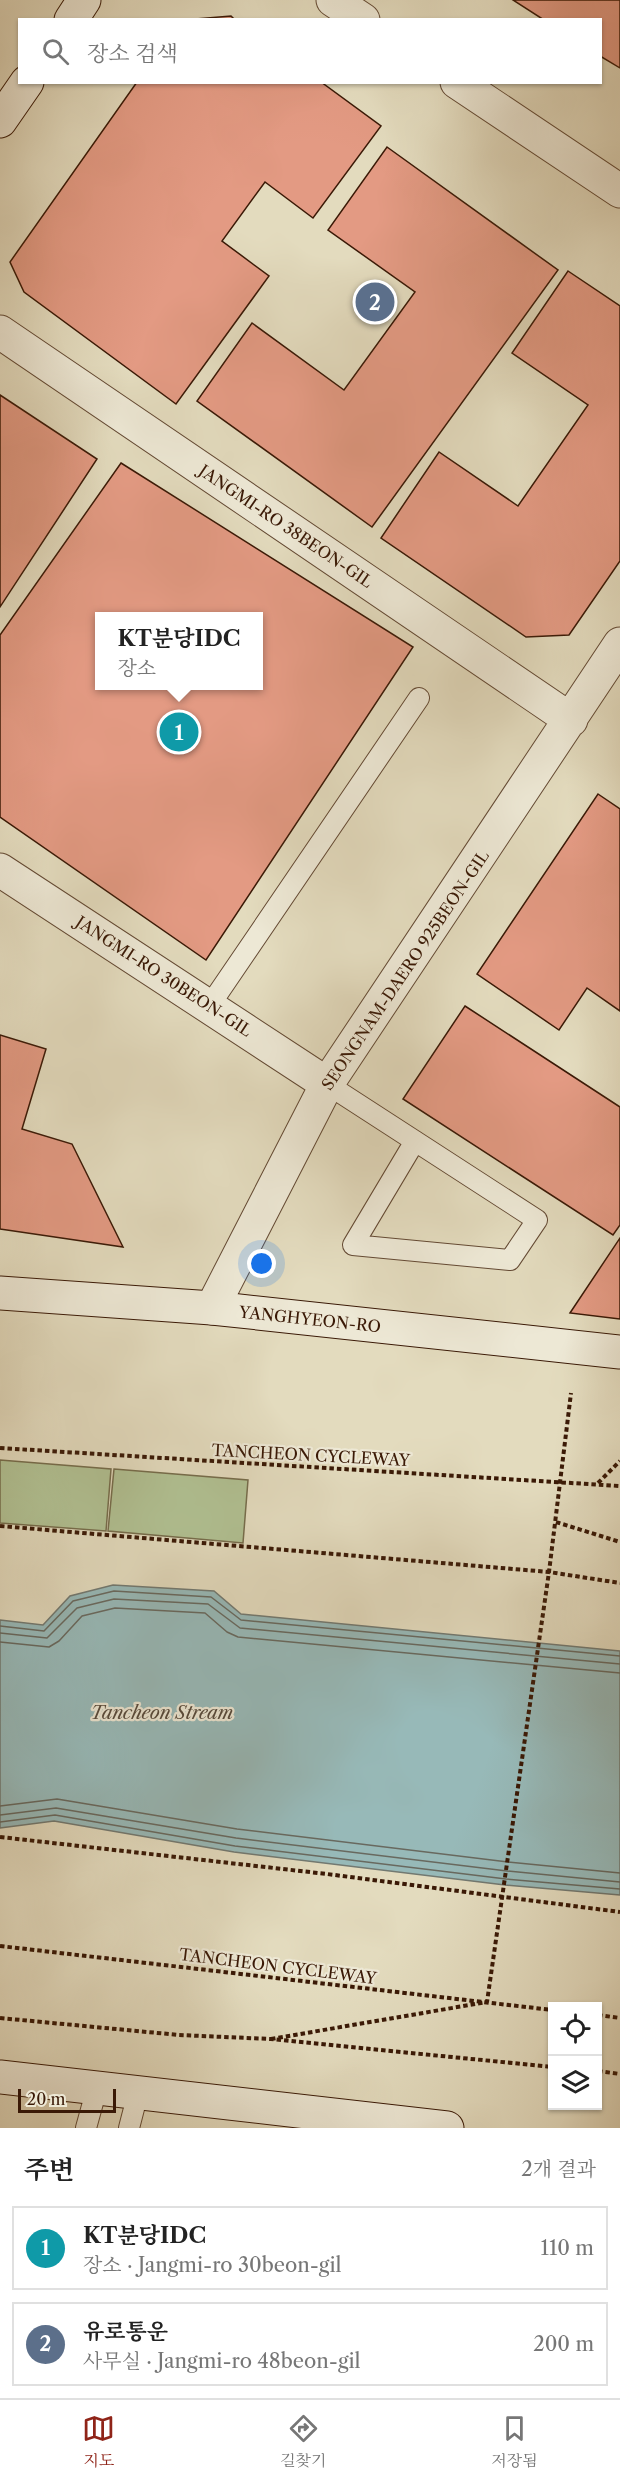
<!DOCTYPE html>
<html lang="ko">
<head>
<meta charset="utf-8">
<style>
  :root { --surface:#fff; --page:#f2f2f2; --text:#222; --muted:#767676; --line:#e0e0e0; --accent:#8f2418 }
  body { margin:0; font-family:"Libre Caslon Text","Noto Serif KR",serif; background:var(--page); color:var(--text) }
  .controls { position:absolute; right:18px; bottom:18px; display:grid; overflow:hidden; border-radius:0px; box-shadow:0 2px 4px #0004 }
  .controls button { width:54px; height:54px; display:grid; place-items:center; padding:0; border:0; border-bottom:2px solid var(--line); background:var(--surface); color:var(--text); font:30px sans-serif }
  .scale { position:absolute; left:18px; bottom:15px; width:98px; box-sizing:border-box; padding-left:6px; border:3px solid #3a1906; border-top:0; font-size:16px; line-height:21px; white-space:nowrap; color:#3a1906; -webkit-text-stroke:4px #ede8d5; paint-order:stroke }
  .you { position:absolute; left:262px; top:1264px; width:21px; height:21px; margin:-15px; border:4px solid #fff; border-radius:50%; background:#1a73e8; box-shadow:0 0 0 9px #1a73e833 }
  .badge { display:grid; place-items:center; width:39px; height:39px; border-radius:50%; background:var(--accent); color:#fff; font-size:20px; font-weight:700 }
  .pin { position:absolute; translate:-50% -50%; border:3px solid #fff; box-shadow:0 2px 6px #0006 }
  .popup { position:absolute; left:95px; top:612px; width:168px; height:78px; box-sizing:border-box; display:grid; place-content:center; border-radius:0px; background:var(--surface); filter:drop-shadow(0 2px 4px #0005); font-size:20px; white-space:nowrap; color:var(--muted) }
  .popup b { font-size:22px; color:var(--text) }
  .popup::after { content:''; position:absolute; left:50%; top:100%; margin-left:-12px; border:12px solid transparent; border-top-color:var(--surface) }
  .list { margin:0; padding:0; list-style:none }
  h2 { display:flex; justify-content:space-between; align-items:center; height:78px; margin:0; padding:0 24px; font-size:26px }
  h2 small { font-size:20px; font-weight:400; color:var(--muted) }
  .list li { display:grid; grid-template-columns:39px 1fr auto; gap:18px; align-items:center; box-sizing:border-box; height:84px; margin:0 12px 12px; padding:0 12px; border:2px solid var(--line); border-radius:0px }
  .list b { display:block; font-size:22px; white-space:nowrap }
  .list p { margin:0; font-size:20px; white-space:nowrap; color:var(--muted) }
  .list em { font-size:20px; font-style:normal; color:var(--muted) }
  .icon { flex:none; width:33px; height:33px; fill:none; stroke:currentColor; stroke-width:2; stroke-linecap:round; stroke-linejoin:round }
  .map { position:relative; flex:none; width:620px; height:2128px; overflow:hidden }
  .search { position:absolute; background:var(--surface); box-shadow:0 2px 4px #0004; left:18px; right:18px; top:18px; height:66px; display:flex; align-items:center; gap:15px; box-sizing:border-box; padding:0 21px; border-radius:0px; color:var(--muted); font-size:22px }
  .sheet { height:270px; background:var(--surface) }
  nav { display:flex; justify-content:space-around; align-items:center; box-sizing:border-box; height:84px; border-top:2px solid var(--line); background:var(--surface); font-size:16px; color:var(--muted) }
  nav a { display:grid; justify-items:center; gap:3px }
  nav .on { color:var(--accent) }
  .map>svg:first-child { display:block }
  .green { fill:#b1c193; stroke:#766d4c; stroke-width:1.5 }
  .water { fill:#97b9b8; stroke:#727971; stroke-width:1.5 }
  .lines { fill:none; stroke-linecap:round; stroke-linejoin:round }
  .shore { stroke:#68695f; stroke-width:1.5 }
  .building { fill:#e39a83; stroke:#3a1906; stroke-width:1.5; fill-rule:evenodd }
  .lane-casing { stroke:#644a34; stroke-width:22 }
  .street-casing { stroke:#644a34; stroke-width:35 }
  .secondary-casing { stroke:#3a1906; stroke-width:35 }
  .path { stroke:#3a1906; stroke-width:4; stroke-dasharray:4.5 3; stroke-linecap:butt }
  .lane { stroke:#ede8d5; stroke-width:20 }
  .street { stroke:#ede8d5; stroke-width:33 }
  .secondary { stroke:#ede8d5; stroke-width:33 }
  .labels { text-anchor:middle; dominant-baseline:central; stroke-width:4.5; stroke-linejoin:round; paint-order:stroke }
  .street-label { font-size:16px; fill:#3a1906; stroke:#ede8d5 }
  .water-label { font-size:18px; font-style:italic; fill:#56493b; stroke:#ede8d5 }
</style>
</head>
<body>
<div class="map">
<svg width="620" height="2128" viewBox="0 0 620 2128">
  <rect width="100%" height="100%" fill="#e3dbbe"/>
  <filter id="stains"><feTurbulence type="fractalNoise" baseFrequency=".00333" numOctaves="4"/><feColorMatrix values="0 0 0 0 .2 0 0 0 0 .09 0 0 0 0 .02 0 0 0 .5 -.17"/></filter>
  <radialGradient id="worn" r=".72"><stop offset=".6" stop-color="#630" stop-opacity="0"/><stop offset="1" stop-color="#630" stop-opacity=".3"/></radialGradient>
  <path class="green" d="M0,1460l111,9 -5,62 -106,-8z
    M114,1469l134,11 -5,63 -135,-12z"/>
  <path class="water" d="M113,1585l101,6 27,23 379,37v244l-115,-10 -271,-33 -180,-31 -54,7v-208l43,5 27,-29z"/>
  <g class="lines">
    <path class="shore" d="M0,1626l44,5 29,-30 41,-10 97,6 30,23 379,36
      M0,1633l47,5 30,-30 37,-9 94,5 32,24 380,36
      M0,1642l49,5 10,-6 23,-25 33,-8 90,5 22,19 11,5 382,36
      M0,1806l57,-7 180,30 271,33 112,11
      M0,1815l56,-7 180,30 271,33 113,11
      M0,1822l55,-7 180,31 271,33 114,10"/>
  </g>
  <path class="building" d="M513,0h107v68l-20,-12v-36h-56z
    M231,16l4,4h-52z
    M137,82h184l60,44 -68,92 -48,-36 -43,59 47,35 -93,128 -152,-112 -14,-30z
    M387,147l171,123 -186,257 -175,-126 55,-78 92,67 71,-98 -87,-62z
    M568,271l52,35v255l-51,74 -43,2 -145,-99 58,-86 79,54 70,-101 -76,-52z
    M0,395l97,64 -97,148z
    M121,463l292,184 -207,313 -206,-143v-182zM100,616h158v70h-158z
    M598,794l22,15v202l-33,-23 -28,42 -82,-56z
    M465,1006l155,101v118l-7,10 -210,-136z
    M0,1035l46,14 -24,80 50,15 51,103 -123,-18z
    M620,1238v81l-50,-6z"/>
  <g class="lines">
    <defs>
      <path id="lane" d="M210,1005l209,-307
        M327,1084l210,136 -27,40 -157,-15 62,-104
        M86,2128l11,-40
        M129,2128l9,-35"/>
      <path id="street" d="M333,0l30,20
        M457,82l163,109
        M0,332l571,388
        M0,870l327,214
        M212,1308l115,-224 293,-440"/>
      <path id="secondary" d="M71,20l13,-20
        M0,121l27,-39
        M0,1293l212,15 408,44
        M0,2077l447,51"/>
    </defs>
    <use href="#lane" class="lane-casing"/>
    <use href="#street" class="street-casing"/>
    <use href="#secondary" class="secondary-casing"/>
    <path class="path" d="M0,1448l620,38
      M598,1483l22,-22
      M556,1522l64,20
      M0,1526l549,46 71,11
      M0,1837l327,37 293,38
      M0,1946l552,64
      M598,2015l22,3
      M0,2018l179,17 92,4 281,28
      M271,2039l216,-37 62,-430 22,-179
      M598,2071l22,3"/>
    <use href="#lane" class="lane"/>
    <use href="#street" class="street"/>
    <use href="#secondary" class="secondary"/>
  </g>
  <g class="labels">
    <g class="street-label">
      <text transform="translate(286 526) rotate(34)">JANGMI-RO 38BEON-GIL</text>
      <text transform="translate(405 970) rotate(-56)">SEONGNAM-DAERO 925BEON-GIL</text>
      <text transform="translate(164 976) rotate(33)">JANGMI-RO 30BEON-GIL</text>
      <text transform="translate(310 1319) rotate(6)">YANGHYEON-RO</text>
      <text transform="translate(311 1455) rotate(3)">TANCHEON CYCLEWAY</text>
      <text transform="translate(278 1966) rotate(7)">TANCHEON CYCLEWAY</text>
    </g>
    <g class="water-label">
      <text x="162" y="1713">Tancheon Stream</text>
    </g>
  </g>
  <rect width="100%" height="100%" filter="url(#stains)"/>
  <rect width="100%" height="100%" fill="url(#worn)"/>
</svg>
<div class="controls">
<button><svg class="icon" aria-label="locate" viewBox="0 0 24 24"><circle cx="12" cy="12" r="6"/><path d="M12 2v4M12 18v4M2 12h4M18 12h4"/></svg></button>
<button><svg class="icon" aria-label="layers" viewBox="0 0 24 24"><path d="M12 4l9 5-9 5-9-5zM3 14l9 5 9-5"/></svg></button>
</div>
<div class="scale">20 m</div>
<div class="you"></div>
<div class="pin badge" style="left:179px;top:732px;background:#0f9aa8">1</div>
<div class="popup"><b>KT분당IDC</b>장소</div>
<div class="pin badge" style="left:375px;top:302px;background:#5c6f8a">2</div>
<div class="search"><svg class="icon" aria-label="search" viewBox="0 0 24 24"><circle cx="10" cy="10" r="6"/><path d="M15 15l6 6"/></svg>장소 검색</div>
</div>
<section class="sheet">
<h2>주변<small>2개 결과</small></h2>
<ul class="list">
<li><span class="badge" style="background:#0f9aa8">1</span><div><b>KT분당IDC</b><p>장소 · Jangmi-ro 30beon-gil</p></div><em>110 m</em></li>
<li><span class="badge" style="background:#5c6f8a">2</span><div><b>유로통운</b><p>사무실 · Jangmi-ro 48beon-gil</p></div><em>200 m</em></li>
</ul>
</section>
<nav>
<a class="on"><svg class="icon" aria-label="map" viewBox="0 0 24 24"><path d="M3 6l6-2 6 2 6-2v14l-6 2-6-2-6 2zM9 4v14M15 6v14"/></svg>지도</a>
<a><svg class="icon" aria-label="directions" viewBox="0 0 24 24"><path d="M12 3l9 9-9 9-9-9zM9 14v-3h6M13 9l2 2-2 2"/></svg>길찾기</a>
<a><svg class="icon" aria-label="saved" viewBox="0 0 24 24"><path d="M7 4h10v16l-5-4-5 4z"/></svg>저장됨</a>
</nav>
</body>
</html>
